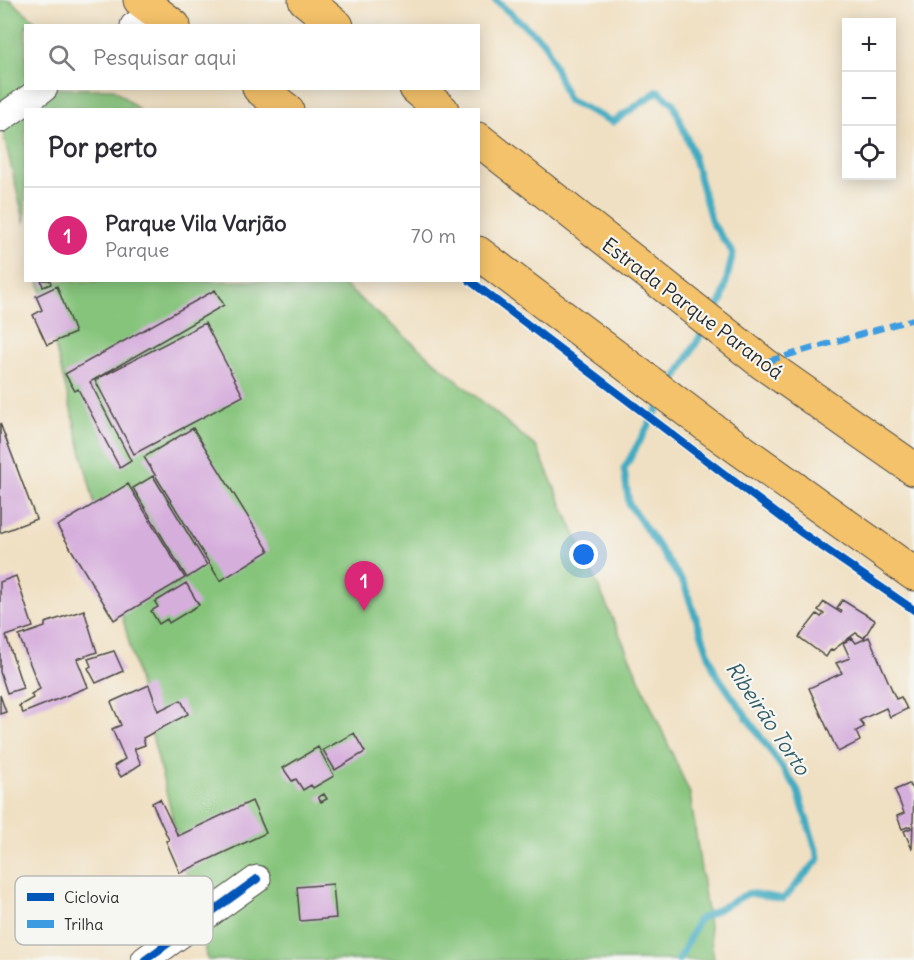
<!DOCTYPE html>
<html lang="pt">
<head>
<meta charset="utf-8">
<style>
  :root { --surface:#fff; --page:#f7f7f7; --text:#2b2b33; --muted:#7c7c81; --line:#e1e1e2; --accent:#db2777 }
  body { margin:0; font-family:Delius,sans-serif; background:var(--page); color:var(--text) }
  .controls { position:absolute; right:18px; top:18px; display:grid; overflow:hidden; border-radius:0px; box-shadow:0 3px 15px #0003 }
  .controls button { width:54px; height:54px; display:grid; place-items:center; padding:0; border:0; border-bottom:2px solid var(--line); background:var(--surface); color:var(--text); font:30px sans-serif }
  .you { position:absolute; left:584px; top:555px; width:21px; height:21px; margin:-15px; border:4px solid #fff; border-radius:50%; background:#1a73e8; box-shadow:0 0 0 9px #1a73e833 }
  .badge { display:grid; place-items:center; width:39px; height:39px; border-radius:50%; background:var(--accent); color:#fff; font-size:20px; font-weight:700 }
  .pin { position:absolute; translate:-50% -50px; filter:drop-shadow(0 2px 3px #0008) }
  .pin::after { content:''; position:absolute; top:32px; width:21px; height:18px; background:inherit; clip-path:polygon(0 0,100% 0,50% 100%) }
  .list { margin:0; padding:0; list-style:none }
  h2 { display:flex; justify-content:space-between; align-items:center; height:78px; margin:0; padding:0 24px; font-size:26px }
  h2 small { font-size:20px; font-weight:400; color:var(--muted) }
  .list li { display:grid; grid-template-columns:39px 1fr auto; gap:18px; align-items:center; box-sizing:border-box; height:96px; padding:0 24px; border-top:2px solid var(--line) }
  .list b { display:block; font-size:22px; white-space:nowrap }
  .list p { margin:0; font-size:20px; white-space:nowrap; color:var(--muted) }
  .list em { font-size:20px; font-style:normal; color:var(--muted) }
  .icon { flex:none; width:33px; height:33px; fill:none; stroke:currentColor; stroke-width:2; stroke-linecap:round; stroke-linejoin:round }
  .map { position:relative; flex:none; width:914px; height:960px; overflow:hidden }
  .search { position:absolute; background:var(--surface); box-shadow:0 3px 15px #0003; left:24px; top:24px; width:456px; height:66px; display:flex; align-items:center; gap:15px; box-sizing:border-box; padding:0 21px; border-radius:0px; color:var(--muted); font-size:22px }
  .panel { position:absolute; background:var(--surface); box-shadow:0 3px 15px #0003; left:24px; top:108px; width:456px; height:174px; border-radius:0px }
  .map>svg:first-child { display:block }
  .green { fill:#86c47b; stroke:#587853; stroke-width:1.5 }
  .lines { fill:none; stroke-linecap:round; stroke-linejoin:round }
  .stream { stroke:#41abc1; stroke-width:7 }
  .building { fill:#d6aedc }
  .street-casing { stroke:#494642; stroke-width:29 }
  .primary-casing { stroke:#494642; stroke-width:35 }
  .street { stroke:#fff; stroke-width:27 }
  .primary { stroke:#f4c26a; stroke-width:33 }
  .quiet { stroke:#3d9ce1; stroke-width:6; stroke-dasharray:12 6; stroke-linecap:butt }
  .cycleway-casing { stroke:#f6f6f2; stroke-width:11 }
  .cycleway { stroke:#0057b8; stroke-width:8 }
  .labels { text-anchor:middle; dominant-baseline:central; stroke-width:4.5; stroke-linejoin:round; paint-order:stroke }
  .street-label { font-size:20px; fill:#2b2b2b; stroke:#f6f6f2 }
  .water-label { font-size:21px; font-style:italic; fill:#345e67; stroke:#f6f6f2 }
  .key { fill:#f6f6f2; stroke:#b9b9b6; stroke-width:1.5 }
  .key-label { font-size:16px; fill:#2b2b2b }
</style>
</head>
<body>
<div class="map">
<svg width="914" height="960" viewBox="0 0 914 960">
  <rect width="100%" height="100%" fill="#f6f6f2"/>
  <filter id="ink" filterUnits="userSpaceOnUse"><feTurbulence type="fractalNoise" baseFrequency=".0167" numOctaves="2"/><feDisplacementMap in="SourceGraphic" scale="12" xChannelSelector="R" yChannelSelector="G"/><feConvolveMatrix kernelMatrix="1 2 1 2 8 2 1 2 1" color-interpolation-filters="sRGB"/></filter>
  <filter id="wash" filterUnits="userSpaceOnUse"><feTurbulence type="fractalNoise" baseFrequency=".008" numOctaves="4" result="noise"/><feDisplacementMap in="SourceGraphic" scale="24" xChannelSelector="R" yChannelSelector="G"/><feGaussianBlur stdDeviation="1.35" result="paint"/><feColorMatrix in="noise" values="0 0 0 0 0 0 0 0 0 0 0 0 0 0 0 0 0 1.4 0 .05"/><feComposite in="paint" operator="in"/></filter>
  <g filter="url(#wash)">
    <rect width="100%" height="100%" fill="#f0e0c3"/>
    <path class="green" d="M0,0h10l30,25 -14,1v62l88,1 24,20 -112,1 -1,114 -25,-104z
      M39,281h300l198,167 153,346 24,166h-506z"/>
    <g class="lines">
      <path class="stream" d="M495,0l50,43 23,57 45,22 45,-31 15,12 18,45 21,75 21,30 -11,47 -8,13
        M670,388l35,-60
        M661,403l-37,66 5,35 55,80 31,88 82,117 22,70 -36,40 -34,-6 -51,27 -19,40"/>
    </g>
    <g id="blocks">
      <path class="building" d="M41,280h9l1,4 -8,3z
        M57,286l18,47 -28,12 -14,-30 9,-5 -6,-14z
        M215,290l9,15 -134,77 41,79 -11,7 -42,-79 -3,2 -10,-17z
        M205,323l38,73 -109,58 -39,-74z
        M0,423l36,96 -36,14z
        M193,428l76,123 -49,30 -76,-124z
        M153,476l54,89 -20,13 -54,-90z
        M128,484l57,94 -71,42 -57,-94z
        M16,576l17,51 -27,9 17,52 -16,5 -7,-21v-90z
        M186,583l13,22 -30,18 -2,-4 -8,5 -8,-13 7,-4 -3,-5z
        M842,600l33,20 -11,18 -8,-5 -23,17 -2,-1 -5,8 -27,-20 18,-23 4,3 3,-3 -6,-4 6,-8 17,11 1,-2 -5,-3z
        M84,610l13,42 -20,7 11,28 -65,26 -4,-7 14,-8 -2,-4 9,-5 -21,-53 26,-9v-4z
        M869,637l27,62 5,-2 6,12 -17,8 -4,-9 -26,12 4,7 -8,4 4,10 -22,11 -29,-64 33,-15 -6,-10 14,-5 -7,-15 9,-5 4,5z
        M114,651l9,20 -27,12 -8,-15 3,-2 -3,-7z
        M149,685l9,26 23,-11 7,14 -45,24 2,7 -11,4 7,15 -20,13 -7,-11 11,-7 -13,-30 9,-4 -10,-23z
        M0,695l6,17 -6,2z
        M354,733l11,19 -30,18 -12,-20z
        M318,747l16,29 -21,12 -2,-3 -8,5 -7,-11 -4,2 -9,-13z
        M909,784l5,9 -2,56 -8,-18 7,-3 -1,-2 -8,3 -5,-13 7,-3 -9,-23z
        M324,794l3,5 -6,3 -3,-5z
        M160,799l18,37 74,-35 14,32 -86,40 -14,-32 3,-1 -17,-37z
        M333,884l3,34 -36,3 -3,-34z"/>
    </g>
  </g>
  <g filter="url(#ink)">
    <use href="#blocks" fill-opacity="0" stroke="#494642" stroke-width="1.5"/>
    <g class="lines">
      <defs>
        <path id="street" d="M134,26l22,-14
          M0,119l44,-31
          M145,960l112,-81"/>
        <path id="primary" d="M140,0l34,26
          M305,0l32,26
          M259,88l28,22
          M416,88l26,22
          M478,139l286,225 150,105
          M478,253l235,177 201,144"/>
      </defs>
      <use href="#street" class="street-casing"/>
      <use href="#primary" class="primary-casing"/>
      <use href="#street" class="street"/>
      <use href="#primary" class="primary"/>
      <path class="quiet" d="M768,361l146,-42"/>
      <defs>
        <path id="cycleway" d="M469,280l333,253 112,77
          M145,960l112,-81"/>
      </defs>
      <use href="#cycleway" class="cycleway-casing"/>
      <use href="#cycleway" class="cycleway"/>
    </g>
  </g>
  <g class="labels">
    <g class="street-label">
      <text transform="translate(693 308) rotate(37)">Estrada Parque Paranoá</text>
    </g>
    <g class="water-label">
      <text transform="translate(768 718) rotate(56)">Ribeirão Torto</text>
    </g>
  </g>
  <rect x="15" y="876" width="198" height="69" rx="9" class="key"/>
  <rect x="27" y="893" width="27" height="8" fill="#0057b8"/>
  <rect x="27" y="920" width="27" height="8" fill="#3d9ce1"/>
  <g class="key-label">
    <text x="64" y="903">Ciclovia</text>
    <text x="64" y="930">Trilha</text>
  </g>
</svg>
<div class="controls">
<button>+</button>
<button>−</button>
<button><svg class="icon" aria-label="locate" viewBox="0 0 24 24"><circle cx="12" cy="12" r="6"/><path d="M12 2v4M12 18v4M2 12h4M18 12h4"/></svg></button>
</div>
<div class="you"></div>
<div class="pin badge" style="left:364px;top:611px">1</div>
<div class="search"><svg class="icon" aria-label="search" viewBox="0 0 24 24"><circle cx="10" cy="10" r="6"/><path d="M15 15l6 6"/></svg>Pesquisar aqui</div>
<section class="panel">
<h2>Por perto<small></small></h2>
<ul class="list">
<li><span class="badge">1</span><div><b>Parque Vila Varjão</b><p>Parque</p></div><em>70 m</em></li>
</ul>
</section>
</div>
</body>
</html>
